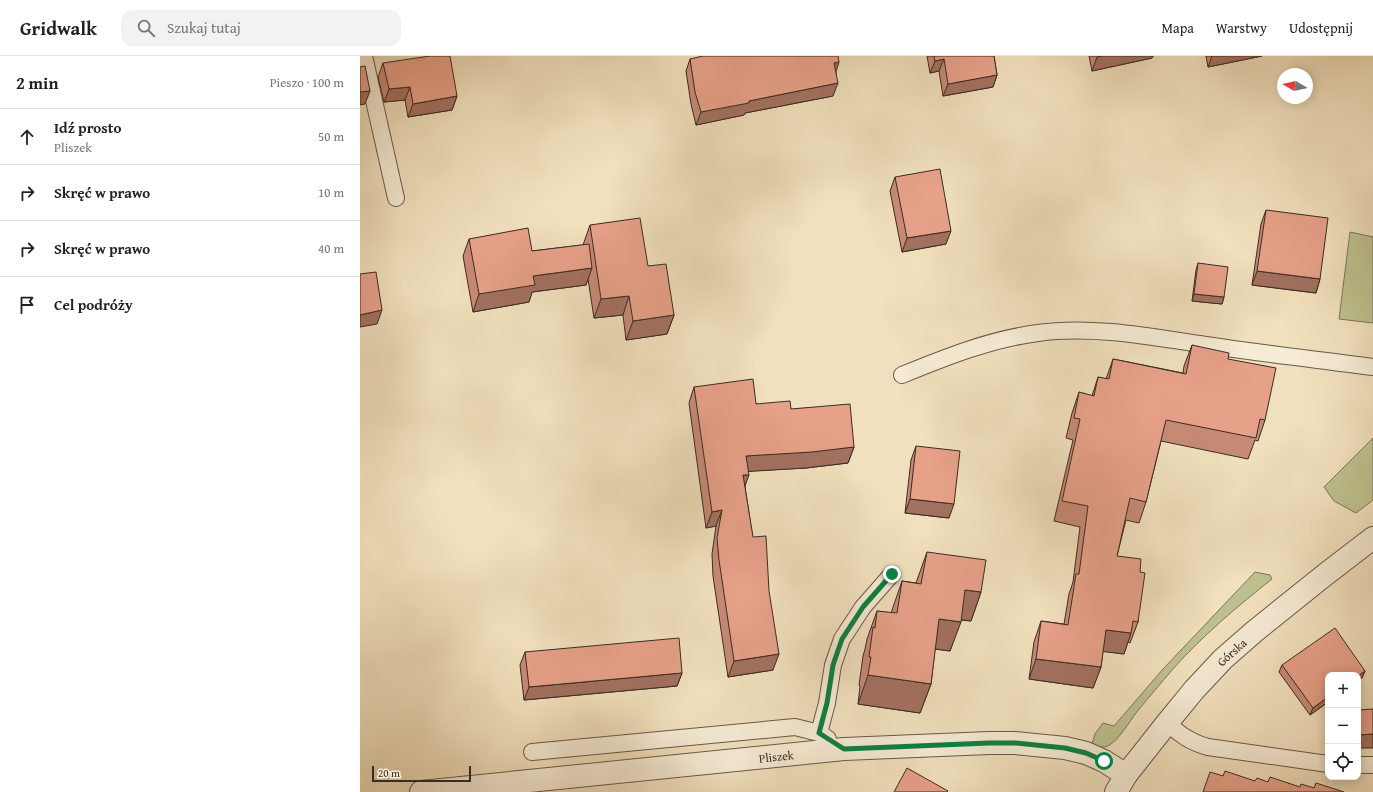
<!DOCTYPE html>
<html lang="pl">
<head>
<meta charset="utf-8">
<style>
  :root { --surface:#fff; --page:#f2f2f2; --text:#222; --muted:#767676; --line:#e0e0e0 }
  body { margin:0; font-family:"Gentium Book Plus",serif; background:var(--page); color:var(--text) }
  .controls { position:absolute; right:12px; bottom:12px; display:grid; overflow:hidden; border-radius:8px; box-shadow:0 2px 10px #0003 }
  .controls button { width:36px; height:36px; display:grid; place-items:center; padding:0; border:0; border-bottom:1px solid var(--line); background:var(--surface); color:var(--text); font:20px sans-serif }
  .compass { position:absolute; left:917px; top:12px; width:36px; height:36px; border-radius:50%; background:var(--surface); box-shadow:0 2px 10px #0003; rotate:279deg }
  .scale { position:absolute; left:12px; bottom:10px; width:99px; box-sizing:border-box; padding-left:4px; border:2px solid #3a2b25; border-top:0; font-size:11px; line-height:14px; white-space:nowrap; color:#3a2b25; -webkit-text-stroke:3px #f6ebd4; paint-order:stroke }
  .stop { position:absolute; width:12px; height:12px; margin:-9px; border:3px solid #0b8043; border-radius:50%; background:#fff }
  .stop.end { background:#0b8043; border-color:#fff; box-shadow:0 1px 4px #0008 }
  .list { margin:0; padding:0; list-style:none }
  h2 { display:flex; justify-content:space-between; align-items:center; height:52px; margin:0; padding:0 16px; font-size:17px }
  h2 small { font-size:13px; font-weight:400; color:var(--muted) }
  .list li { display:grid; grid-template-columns:26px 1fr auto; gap:12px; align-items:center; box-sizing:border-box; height:56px; padding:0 16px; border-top:1px solid var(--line) }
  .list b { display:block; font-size:15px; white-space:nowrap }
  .list p { margin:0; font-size:13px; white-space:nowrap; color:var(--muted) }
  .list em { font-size:13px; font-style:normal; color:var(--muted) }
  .icon { flex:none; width:22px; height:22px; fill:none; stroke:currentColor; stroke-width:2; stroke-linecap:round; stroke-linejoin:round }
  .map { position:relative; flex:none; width:1013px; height:736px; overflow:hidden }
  header { display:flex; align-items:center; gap:24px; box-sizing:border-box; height:56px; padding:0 20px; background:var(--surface); border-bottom:1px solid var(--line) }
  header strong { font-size:19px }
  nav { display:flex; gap:22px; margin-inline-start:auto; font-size:14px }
  .search { width:280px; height:36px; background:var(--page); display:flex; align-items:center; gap:10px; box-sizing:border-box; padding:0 14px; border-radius:12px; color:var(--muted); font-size:15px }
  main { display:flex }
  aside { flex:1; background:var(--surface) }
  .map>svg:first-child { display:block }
  .green { fill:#bec18e; stroke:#7c765a }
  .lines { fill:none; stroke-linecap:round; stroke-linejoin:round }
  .service-casing { stroke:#68584b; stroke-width:18 }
  .minor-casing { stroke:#68584b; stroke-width:24 }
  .tertiary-casing { stroke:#68584b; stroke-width:24 }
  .service { stroke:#f6ebd4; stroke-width:16 }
  .minor { stroke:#f6ebd4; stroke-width:22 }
  .tertiary { stroke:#f6ebd4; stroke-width:22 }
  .wall { fill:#c78a76; stroke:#3a2b25 }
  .shaded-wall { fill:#a27160; stroke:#3a2b25 }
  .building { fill:#e7a189; stroke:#3a2b25 }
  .route { stroke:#0b8043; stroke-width:5 }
  .labels { text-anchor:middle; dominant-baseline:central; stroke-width:3; stroke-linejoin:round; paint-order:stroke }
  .street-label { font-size:12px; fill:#3a2b25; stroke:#f6ebd4 }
</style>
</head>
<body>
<header>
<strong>Gridwalk</strong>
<div class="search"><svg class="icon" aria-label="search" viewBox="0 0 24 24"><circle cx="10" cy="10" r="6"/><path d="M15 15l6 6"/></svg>Szukaj tutaj</div>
<nav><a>Mapa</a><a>Warstwy</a><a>Udostępnij</a></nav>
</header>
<main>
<aside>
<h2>2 min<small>Pieszo · 100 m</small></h2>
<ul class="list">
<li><svg class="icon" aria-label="ahead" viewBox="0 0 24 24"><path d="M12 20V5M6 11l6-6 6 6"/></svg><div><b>Idź prosto</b><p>Pliszek</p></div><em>50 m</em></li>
<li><svg class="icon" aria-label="right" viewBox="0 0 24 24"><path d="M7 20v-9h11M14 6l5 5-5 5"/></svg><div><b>Skręć w prawo</b></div><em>10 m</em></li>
<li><svg class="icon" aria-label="right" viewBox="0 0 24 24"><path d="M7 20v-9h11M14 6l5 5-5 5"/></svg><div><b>Skręć w prawo</b></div><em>40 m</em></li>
<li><svg class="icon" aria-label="arrive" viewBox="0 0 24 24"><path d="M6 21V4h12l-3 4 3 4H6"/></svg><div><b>Cel podróży</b></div></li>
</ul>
</aside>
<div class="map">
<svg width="1013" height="736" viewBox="0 0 1013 736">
  <rect width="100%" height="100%" fill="#f1e0bd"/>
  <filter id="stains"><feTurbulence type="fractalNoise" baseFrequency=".005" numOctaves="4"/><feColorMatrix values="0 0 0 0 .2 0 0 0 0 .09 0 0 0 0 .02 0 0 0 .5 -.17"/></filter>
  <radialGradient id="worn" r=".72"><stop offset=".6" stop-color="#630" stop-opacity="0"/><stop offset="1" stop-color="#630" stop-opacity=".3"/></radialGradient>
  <path class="green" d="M990,176l23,5v86l-34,-4z
    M1013,382v62l-17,13 -22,-12 -10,-14z
    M895,516l15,3 2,4c-34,27 -70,57 -99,90 -12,14 -25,29 -37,44 -6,8 -17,26 -25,31 -6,5 -13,3 -19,0l3,-10 8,-11 11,3 50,-58z"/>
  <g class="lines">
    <defs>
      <path id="service" d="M4,0l32,142
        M542,319c44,-18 89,-36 136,-42 57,-8 119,5 175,13 53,8 107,14 160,21
        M807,667c14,12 23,19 41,24l120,17
        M468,683l-9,-6 8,-30 6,-38 9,-26 21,-32 29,-33
        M172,696l263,-25 24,6
        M998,709h15"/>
      <g id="minor">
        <path id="s1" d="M61,736l423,-43 145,-6h26l50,5 21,5 18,8 22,14"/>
      </g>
      <g id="tertiary">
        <path id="s2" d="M756,736l10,-17 41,-52 27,-33 29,-31 32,-28 71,-57 47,-36"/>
      </g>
    </defs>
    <use href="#service" class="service-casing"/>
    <use href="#minor" class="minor-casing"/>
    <use href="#tertiary" class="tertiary-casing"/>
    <use href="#service" class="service"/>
    <use href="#minor" class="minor"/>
    <use href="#tertiary" class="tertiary"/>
  </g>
  <path class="wall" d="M567,0h67l3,19 -4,12 -50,9 -4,-25 -9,2z
    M729,0h64l-1,2 -60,13z
    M846,0h56l-54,11z
    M330,3l146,13 -3,24 -88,17 -1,2 -48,10 -5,-21 -5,-33z
    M23,7l74,33 -5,14 -44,7 -3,-17 -21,2 -6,-25z
    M535,121l51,67 -44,8 -12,-61z
    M906,154l54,69 -4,14 -64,-8 9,-61z
    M230,169l58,41 26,49 -7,19 -41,6 -3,-25 -29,3 -6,-39 -2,6 -54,7 -3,10 -56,10 -10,-56 6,-17 63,12 51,-6z
    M838,207l26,34 -2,7 -30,-3 4,-31z
    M832,289l36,14 37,61 -7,21 -3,-1 -7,19 -87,-18 -15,61 -7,21 -13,-3 -9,36 23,16 -2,50 -8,21 -2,-1 -4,12 -21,-3 -2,16 -8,21 -64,-9 5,-37 7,-21 23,3 5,-30 4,-12 7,-55 -26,-6 19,-81 -7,-2 6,-25 7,-21 13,4 6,-19 8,2 7,-20 70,14 1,-7z
    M334,331l62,17 35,5 63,38 -6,16 -42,5 -58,3 -3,16 28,183 -45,7 -15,-101 -1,-22 4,-28 -10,2 -17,-125z
    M556,390l33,72 -44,-5 6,-53z
    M567,496l54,40 -10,29 -10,-1 -11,31 -15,-2 -4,35 -11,29 -62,-9 2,-18 -1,-1 4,-29 2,-7 2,-10 10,-28 14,2 11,-32 14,2z
    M165,596l157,21 -5,13 -153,14 -4,-35z
    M922,609l83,6 -3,7 -52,37 -31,-43z"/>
  <path class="shaded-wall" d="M743,0h50l-1,2 -60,13 5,-14z
    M852,0h50l-54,11z
    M584,3l-5,12 -9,2 5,-12z
    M479,6l-4,13 -1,-12z
    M637,19l-4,12 -50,9 5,-12z
    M478,27l-5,13 -88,17 -1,2 -48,10 5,-13 48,-11z
    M50,31l-5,13 -21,2 5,-13z
    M10,35l-5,13 -5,1v-13z
    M97,40l-5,14 -44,7 5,-13z
    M591,175l-5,13 -44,8 5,-14z
    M232,212l-6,17 -54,7 -3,10 -56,10 6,-18 54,-18z
    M897,215l63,8 -4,14 -64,-8z
    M834,238l30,3 -2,7 -30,-3z
    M269,240l-6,19 -29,3 7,-19z
    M22,254l-5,14 -17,3v-12z
    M314,259l-7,19 -41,6 7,-19z
    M494,391l-6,16 -42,5 -66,4 6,-16z
    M383,419h6l-6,16z
    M550,443l44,5 -5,14 -44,-5z
    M362,454l-6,16 -10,2 6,-16z
    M605,534l16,2 -10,29 -16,-2z
    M579,563l22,3 -11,29 -21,-3z
    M746,574l25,3 -7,21 -26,-3z
    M419,598l-6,16 -45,7 6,-16z
    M676,603l65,8 -8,21 -64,-9z
    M1005,615l-3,7 -4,3v-5z
    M322,617l-5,13 -153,14 5,-13z
    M508,619l63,9 -11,29 -62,-9z
    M968,641v5l-18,13 3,-7z
    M1013,678v14h-15v-13z"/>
  <path class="building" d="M70,0h20l7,40 -44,8 -3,-17 -21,2 -6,-26z
    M343,0h135l1,6 -5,1 4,20 -89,18v2l-48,9 -6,-20 -5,-33z
    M574,0h60l3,19 -49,9 -4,-25 -9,2z
    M5,10l5,25 -10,1v-25z
    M580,113l11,62 -44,7 -12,-61z
    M906,154l62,8 -8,61 -63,-8z
    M280,162l8,48 18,-2 8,51 -41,6 -4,-25 -28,3 -11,-74z
    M168,172l4,23 57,-7 3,24 -59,8 2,9 -56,9 -10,-55z
    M838,207l30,4 -4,30 -30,-3z
    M16,216l6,38 -22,5v-41z
    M832,289l37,8 -1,6 48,9 -11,52 -5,-1 -4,19 -90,-18 -20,82 -16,-4 -13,58 24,3 -1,13 5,1 -7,49 -5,-1 -2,12 -25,-3 -5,37 -65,-8 5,-38 27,4 8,-51h3l9,-68 -26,-5 18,-82 -6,-1 5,-26 15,4 4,-19 11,2 4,-20 73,15z
    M393,323l3,25 34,-3 1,8 59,-5 4,43 -42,5 -66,4 3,19h-6l10,62 13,-1 3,55 10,63 -45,7 -15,-101 -2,-22 5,-28 -10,2 -18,-125z
    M556,390l44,5 -6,53 -44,-5z
    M567,496l59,8 -5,32 -16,-2 -4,32 -22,-3 -8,65 -63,-9 3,-18h-2l4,-30 2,1 2,-17 20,2 5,-32 19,3z
    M975,572l30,43 -7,5v-1h-30v22l-15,11 -31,-43z
    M319,582l3,35 -153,14 -4,-35z
    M1013,653v25l-15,1v-25z
    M547,712l41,23 -1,1h-53z
    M865,715l30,10 2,-3 11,4 2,-5 30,10 1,-3 13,4 2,-5 28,9h-141l7,-20 13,4z"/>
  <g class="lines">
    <path class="route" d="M532,518l-29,33 -21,32 -9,26 -6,38 -8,30 25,16 145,-6h26l50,5 21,5 18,8"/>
  </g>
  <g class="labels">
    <g class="street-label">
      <text stroke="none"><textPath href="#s2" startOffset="182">Górska</textPath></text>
      <text stroke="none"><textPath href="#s1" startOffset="357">Pliszek</textPath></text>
    </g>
  </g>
  <rect width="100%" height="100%" filter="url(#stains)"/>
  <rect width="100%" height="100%" fill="url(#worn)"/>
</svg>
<div class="controls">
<button>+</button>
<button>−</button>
<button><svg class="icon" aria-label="locate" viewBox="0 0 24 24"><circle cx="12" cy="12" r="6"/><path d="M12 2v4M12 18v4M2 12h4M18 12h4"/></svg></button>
</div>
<svg class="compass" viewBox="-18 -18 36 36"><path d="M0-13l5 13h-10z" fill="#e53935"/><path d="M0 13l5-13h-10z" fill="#767676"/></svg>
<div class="scale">20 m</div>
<div class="stop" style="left:744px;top:705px"></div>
<div class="stop end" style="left:532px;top:518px"></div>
</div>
</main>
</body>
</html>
